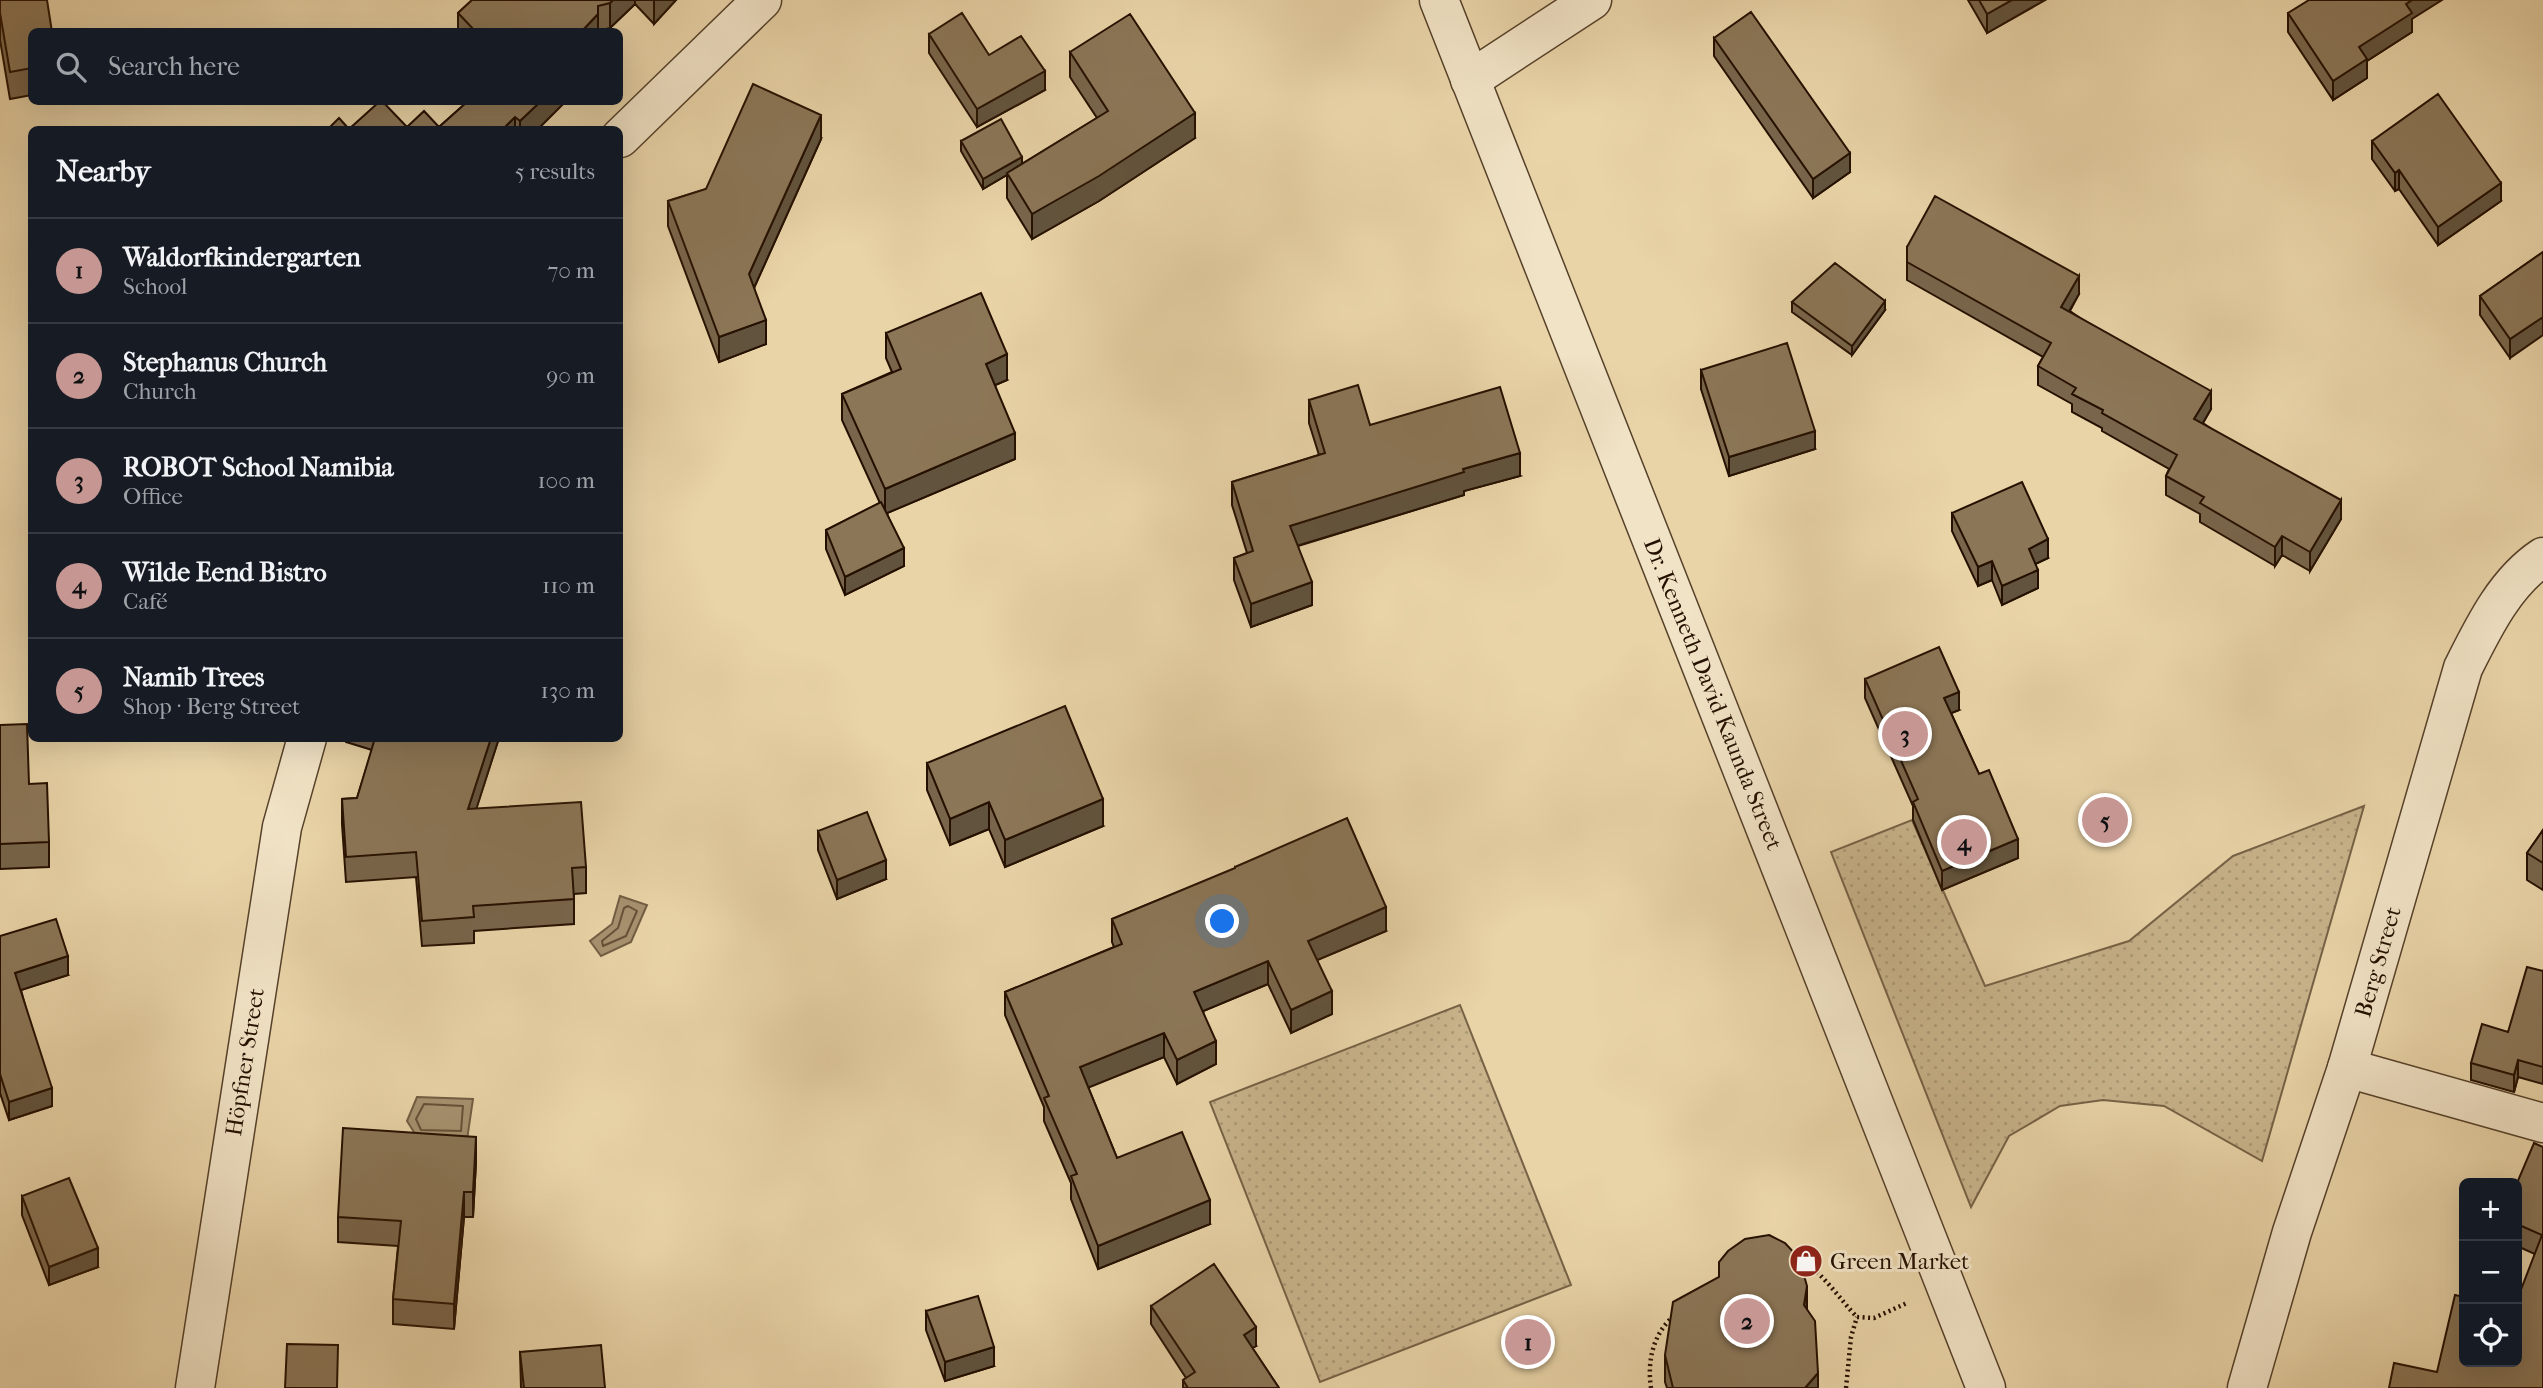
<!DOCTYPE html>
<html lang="en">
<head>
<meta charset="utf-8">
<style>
  :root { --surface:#171b24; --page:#242831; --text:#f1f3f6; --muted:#9ea1a6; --line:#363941; --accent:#c59692 }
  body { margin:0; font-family:"IM FELL French Canon",serif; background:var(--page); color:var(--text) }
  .controls { position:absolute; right:21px; bottom:21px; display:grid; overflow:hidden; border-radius:10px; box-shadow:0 7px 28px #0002 }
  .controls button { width:63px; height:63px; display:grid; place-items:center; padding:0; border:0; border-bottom:2px solid var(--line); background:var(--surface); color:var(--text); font:35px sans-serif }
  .you { position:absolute; left:1223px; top:922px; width:24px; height:24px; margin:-18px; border:5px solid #fff; border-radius:50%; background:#1a73e8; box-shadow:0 0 0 10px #1a73e833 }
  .badge { display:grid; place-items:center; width:46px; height:46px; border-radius:50%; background:var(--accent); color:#111; font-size:23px; font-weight:700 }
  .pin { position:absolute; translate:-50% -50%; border:4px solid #fff; box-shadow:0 2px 7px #0006 }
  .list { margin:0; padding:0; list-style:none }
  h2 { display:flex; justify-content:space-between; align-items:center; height:91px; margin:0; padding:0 28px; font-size:30px }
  h2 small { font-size:23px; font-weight:400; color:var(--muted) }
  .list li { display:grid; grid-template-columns:46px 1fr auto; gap:21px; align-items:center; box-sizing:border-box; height:105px; padding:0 28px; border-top:2px solid var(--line) }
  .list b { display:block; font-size:26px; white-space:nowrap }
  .list p { margin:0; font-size:23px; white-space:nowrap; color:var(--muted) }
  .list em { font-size:23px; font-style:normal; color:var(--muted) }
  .icon { flex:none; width:38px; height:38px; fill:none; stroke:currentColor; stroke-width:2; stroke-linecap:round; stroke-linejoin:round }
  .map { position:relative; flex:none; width:2543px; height:1388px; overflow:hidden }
  .search { position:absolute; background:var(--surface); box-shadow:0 7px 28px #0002; left:28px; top:28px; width:595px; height:77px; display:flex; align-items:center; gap:18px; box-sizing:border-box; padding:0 24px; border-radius:10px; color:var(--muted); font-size:26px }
  .panel { position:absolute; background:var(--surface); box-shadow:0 7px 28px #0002; left:28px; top:126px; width:595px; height:616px; border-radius:10px }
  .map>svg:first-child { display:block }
  .grass { fill:url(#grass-dots); stroke:#766246; stroke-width:2 }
  .water { fill:#a6916f; stroke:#725d43; stroke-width:2 }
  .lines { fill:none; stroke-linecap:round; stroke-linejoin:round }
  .shore { stroke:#665038; stroke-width:2 }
  .minor-casing { stroke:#56412a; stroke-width:41 }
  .tertiary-casing { stroke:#56412a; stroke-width:41 }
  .path { stroke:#251000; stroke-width:4.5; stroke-dasharray:2 3.5; stroke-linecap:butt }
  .minor { stroke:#f1e3c6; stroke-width:38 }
  .tertiary { stroke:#f1e3c6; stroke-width:38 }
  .wall { fill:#78654b; stroke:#251000; stroke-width:2 }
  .shaded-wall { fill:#61533d; stroke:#251000; stroke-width:2 }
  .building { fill:#8b7657; stroke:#251000; stroke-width:2 }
  .labels { text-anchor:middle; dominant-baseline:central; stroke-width:6; stroke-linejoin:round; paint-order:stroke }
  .street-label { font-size:23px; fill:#251000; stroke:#f1e3c6 }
  .poi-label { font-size:23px; fill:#251000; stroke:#f1e3c6; text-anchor:start }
</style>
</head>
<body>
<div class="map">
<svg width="2543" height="1388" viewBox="0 0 2543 1388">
  <defs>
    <pattern id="grass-dots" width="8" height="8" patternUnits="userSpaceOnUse" patternTransform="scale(1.75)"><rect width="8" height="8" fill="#c8b38b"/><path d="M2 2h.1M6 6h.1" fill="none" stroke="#ac9976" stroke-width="1.8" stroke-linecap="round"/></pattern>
  </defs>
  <rect width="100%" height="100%" fill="#e9d4a8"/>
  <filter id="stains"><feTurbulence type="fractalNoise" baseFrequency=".00286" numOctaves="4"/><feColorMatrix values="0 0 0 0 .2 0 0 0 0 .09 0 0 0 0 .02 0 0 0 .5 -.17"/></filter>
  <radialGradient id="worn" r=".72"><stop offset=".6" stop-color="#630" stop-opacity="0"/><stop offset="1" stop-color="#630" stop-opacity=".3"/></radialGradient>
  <path class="grass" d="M2364,806l-102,355 -98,-55 -61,-6 -43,6 -51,30 -38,71 -140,-355 81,-32 73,166 144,-45 104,-85z
    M1460,1005l111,280 -251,97 -110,-280z"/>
  <path class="water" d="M620,896l27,9 -16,37 -30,14 -11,-15 22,-17z
    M417,1097l56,2 -6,41 -50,-3 -10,-16z"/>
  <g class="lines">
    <path class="shore" d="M628,906l9,5 -11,25 -23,10 -1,-5 16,-13 6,-20z
      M424,1104l39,2 -2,25 -40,-1 -5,-11z"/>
    <defs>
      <path id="minor" d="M1470,80l122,-80
        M620,138l142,-138
        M2347,1068l196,55
        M195,1388l87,-561 25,-89"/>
      <path id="tertiary" d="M1439,0l547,1388
        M2247,1388l45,-156 55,-164 116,-400c20,-40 42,-86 80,-111"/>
    </defs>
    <use href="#minor" class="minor-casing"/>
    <use href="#tertiary" class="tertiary-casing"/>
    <path class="path" d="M1794,1257c22,6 46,43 63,60l17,1 33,-15
      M1651,1388c-4,-27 2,-55 24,-73
      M1846,1388l5,-51 6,-20"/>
    <use href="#minor" class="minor"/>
    <use href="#tertiary" class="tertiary"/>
  </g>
  <path class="wall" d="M0,0l32,32v63l-22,4 -10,-59z
    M472,0h204l-22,24 -19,-20 -25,24 -12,3v1h-140v-19z
    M1968,0h77l-58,33z
    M2288,13l124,6v13l-45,29v17l-34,22 -45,-68z
    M929,34l60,21 56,35 -68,37 -48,-74z
    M1714,38l136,134 -37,26 -99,-142z
    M1070,52l125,86 -96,63 -67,38 -25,-41v-23l-24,14 -22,-38v-10l61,23 75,-46 -27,-41z
    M467,102h98l-28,28h-210l80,-3h32z
    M821,139l-67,149 12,56 -47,18 -51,-136v-25l38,-12z
    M2372,141l129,60 -63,44 -39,-56 -4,2 -23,-32z
    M1907,247l172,47 -9,17 141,98 -8,14 138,96 -31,52 -28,-16 -7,11 -75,-44v-8l-34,-19v-19l3,-7 -67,-38v-3l-30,-16v-8l-34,-19v-19l5,-9 -136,-77z
    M2543,252l-33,106 -30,-43v-19z
    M1792,302l93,8 -33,45 -60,-43z
    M886,333l121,47 -12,5 20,74 -128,54 17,53 -59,29 -19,-46v-19l54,-27 -38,-83v-26l50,-22 -6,-14z
    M1701,370l114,79 -86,27 -28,-87z
    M1309,400l61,25 150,51 -56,15v4l-166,51 14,59 -61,22 -17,-47v-22l13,-5 -15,-48v-23l87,-27 -10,-32z
    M620,404l2,39v25h-2z
    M1952,513l96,45 -13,6 3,24 -36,17 -10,-25 -14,6 -26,-55z
    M1865,679l94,31 -8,3 28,61 39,84 -76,32 -29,-70v-14l-48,-108z
    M0,725l29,59 20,58v25l-49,2z
    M346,738h153l-23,71 110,58v26l-12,1v30l-100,7v12l-52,3 -6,-69 -70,5 -4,-58v-25l15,-1 15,-48 -26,-8z
    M927,763l176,63 -98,41 -16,-38 -39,16 -23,-55z
    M2543,830v60l-16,-10v-27z
    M818,831l68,48 -49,20 -19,-49z
    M1235,867l151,64 -69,29 15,54 -41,19 -23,-49 -65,27 13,53 -39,20 -13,-27 -76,30 29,71 93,66 -112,45 -27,-70v-16l-27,-62v-14l-39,-92v-23l109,-45 -2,-5v-23l123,-50z
    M0,936l68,39 -47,15 31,116 -43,14 -9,-27z
    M2543,971v113l-25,-7 -4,15 -43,-12v-17l37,-31z
    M2543,1147v241l-106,-16 80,-10 18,-108 -18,-8v-63z
    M476,1162l-3,55h-9l-10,112 -61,-5v-25l5,-53 -60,-4v-25z
    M22,1196l76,71 -49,18 -27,-70z
    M1719,1277l88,33 11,78h-151l-2,-6v-27z
    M1151,1306l105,40 -4,2 27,40h-96v-8l3,-2 -35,-54z
    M926,1311l68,55 -49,15 -19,-51z
    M520,1352l85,36h-84z"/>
  <path class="shaded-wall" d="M613,0h22v4l-25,24v-25z
    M654,0h22l-22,24z
    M2012,0h33l-58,33v-19z
    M2412,0h30l-30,19v13l-45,29v17l-34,22v-19l26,-34 47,-43z
    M598,14v18h-17z
    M1045,71v19l-68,37v-18z
    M540,102h25l-28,28h-17v-9z
    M1195,113v25l-96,63 -67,38v-25z
    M821,115v24l-72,160v-25z
    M515,117v13h-13z
    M1850,153v19l-37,26v-19z
    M1022,157v9l-39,23v-10z
    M2399,170v19l-4,2v-18z
    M2501,183v18l-63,44v-18z
    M2079,276v18l-18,31v-18z
    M1885,301v9l-33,45v-9z
    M2543,317v18l-33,23v-19z
    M766,320v24l-47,18v-25z
    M1007,354v26l-21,9v-25z
    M2211,391v18l-17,29v-19z
    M1815,431v18l-86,27v-19z
    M1015,433v26l-130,55v-25z
    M1520,453v23l-56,15v4l-174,53v-22l173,-57z
    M2341,500v19l-31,52v-19z
    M2282,536v19l-7,11v-19z
    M2048,539v19l-19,9v-18z
    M904,548v18l-59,29v-18z
    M1992,561v19l-14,6v-19z
    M2038,570v18l-36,17v-19z
    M1312,582v23l-61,22v-23z
    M1959,692v18l-15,6v-18z
    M491,738h8l-31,97v-26z
    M1103,799v27l-98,41v-27z
    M989,802v27l-39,16v-26z
    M2018,839v19l-76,32v-19z
    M886,860v19l-49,20v-19z
    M1386,907v24l-78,33v-23z
    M68,956v19l-53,17v-19z
    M1268,961v23l-74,31v-23z
    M1332,991v23l-41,19v-23z
    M1164,1033v24l-84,34v-24z
    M1216,1041v23l-39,20v-24z
    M2518,1060v17l-4,15v-17z
    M52,1088v18l-43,14v-18z
    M476,1137v25l-3,55v-25z
    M464,1192v25l-10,112v-25z
    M1210,1200v24l-112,45v-23z
    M98,1248v19l-49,18v-18z
    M1807,1286v27l-3,-8z
    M1256,1327v19l-12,7v-18z
    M994,1347v19l-49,15v-19z
    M1818,1373v15h-13z"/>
  <path class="building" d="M0,0h47l5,32h-20v36l-22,4 -10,-59z
    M472,0h141l-3,3 -12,3v8l-17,18h-105l-18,-19z
    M1979,0h33l-25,14z
    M2309,0h103l-6,4 6,9 -53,34 8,12 -34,22 -45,-68z
    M1751,12l99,141 -37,26 -99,-141z
    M962,13l27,42 32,-19 24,35 -68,38 -48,-75z
    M1130,14l65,99 -96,63 -67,38 -25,-41 101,-62 -38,-59z
    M753,84l68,31 -72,159 17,46 -47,17 -51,-136 38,-12z
    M2438,94l63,89 -63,44 -39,-57 -4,3 -23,-32z
    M379,102h4l24,25 17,-16 15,16 28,-25h73l-20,19 -5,-4 -13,13h-175l12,-12 10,11z
    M1001,119l21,38 -39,22 -22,-38z
    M1935,196l144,80 -18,31 150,84 -17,28 147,81 -31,52 -28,-16 -7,11 -75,-44 4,-6 -38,-21 11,-21 -75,-42 1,-3 -31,-16 4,-6 -38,-22 13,-23 -144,-81v-15z
    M2543,252v65l-33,22 -30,-43z
    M1835,263l50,38 -33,45 -60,-44z
    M981,293l26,61 -21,10 29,69 -130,56 -43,-95 59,-25 -15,-36z
    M1787,343l28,88 -86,26 -28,-87z
    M1358,385l12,40 130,-38 20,66 -57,16 1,3 -174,54 22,56 -61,22 -17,-46 19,-7 -21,-69 93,-29 -16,-53z
    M620,404l2,39h-2z
    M2022,482l26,57 -19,10 9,21 -36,16 -10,-25 -14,6 -26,-54z
    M881,502l23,46 -59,29 -19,-47z
    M1939,647l20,45 -15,6 35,76 10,-4 29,69 -76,32 -29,-69 5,-3 -53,-120z
    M1065,706l38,93 -98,41 -16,-38 -39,17 -23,-56z
    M27,724l2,60 18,-1 2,59 -49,2v-119z
    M375,738h116l-23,71 113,-7 5,65 -14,1 2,31 -101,7 1,11 -52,4 -6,-69 -70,5 -4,-58 15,-1z
    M867,812l19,48 -49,20 -19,-49z
    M1347,818l39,89 -78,34 24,50 -41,19 -23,-49 -74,31 22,49 -39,19 -13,-27 -84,34 37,91 65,-26 28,68 -112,46 -27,-70 6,-2 -33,-76 5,-2 -44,-104 117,-48 -10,-25 123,-51v-1z
    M2543,830v33l-16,-10z
    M56,919l12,37 -53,17 37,115 -43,14 -9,-28v-138z
    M2527,967l16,4v96l-25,-7 -4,15 -43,-12 11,-39 26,8z
    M343,1128l133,9 -3,55h-9l-10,112 -61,-5 8,-78 -63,-4z
    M2534,1143l9,4v241h-154l5,-25 43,9 18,-77 9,2v65h53v-62l25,-65 -25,-11v-41z
    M69,1178l29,70 -49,19 -27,-71z
    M1769,1235l16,8 14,15 8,28 -3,19 11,16 3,52 -13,15h-132l-8,-33 8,-53 46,-25v-15l9,-11 17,-12z
    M1214,1264l42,63 -12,8 35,53h-91l-5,-8 12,-8 -44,-66z
    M978,1296l16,51 -49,15 -19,-51z
    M287,1344l51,1 -1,43h-52z
    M601,1345l4,43h-81l-4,-36z"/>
  <defs>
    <symbol id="shop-disc" viewBox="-11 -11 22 22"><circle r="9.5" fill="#8f2418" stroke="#f1e3c6"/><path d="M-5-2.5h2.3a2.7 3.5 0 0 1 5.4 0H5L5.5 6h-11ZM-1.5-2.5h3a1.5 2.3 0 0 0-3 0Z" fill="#fff"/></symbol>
  </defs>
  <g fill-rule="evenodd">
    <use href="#shop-disc" x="1787" y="1242" width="38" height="38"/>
  </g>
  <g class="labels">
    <g class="street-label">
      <text transform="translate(1713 694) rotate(68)">Dr. Kenneth David Kaunda Street</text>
      <text transform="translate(2378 962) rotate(-74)">Berg Street</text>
      <text transform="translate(245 1062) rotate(-81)">Höpfner Street</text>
    </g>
    <g class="poi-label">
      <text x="1830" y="1261">Green Market</text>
    </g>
  </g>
  <rect width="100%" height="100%" filter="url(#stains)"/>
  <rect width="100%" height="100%" fill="url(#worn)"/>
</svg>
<div class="controls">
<button>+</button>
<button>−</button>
<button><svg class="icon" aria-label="locate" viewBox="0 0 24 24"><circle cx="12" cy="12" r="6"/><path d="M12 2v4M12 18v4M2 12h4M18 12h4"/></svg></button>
</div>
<div class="you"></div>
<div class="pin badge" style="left:1528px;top:1342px">1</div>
<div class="pin badge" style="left:1747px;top:1321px">2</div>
<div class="pin badge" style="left:1905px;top:734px">3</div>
<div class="pin badge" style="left:1964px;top:842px">4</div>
<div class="pin badge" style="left:2105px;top:820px">5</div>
<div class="search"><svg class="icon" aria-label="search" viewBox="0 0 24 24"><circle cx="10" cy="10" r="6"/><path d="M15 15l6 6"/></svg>Search here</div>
<section class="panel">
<h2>Nearby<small>5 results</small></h2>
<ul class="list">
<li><span class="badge">1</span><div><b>Waldorfkindergarten</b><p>School</p></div><em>70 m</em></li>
<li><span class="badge">2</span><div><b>Stephanus Church</b><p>Church</p></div><em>90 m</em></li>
<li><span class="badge">3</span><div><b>ROBOT School Namibia</b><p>Office</p></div><em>100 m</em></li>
<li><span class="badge">4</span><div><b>Wilde Eend Bistro</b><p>Café</p></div><em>110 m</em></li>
<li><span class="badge">5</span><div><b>Namib Trees</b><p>Shop · Berg Street</p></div><em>130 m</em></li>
</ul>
</section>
</div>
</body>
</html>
